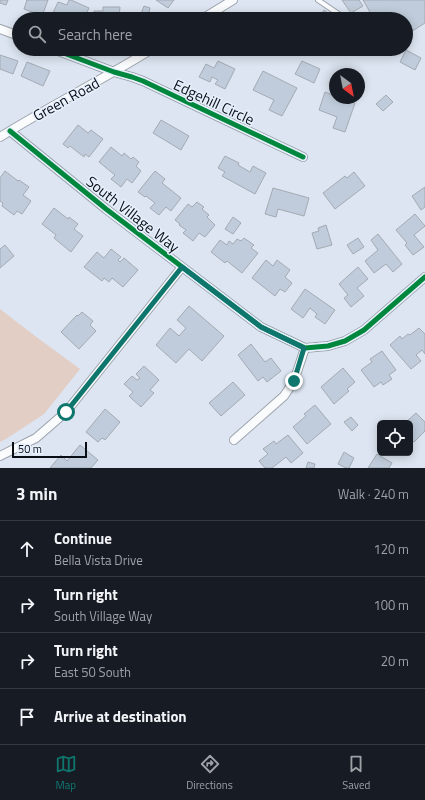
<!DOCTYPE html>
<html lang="en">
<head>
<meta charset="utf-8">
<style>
  :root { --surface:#171b24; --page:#242831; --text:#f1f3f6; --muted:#9ea1a6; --line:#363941; --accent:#0f766e }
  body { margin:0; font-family:"Titillium Web",sans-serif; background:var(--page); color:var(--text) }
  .controls { position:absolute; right:12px; bottom:12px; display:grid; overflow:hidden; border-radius:6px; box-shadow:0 2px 10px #0003 }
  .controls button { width:36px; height:36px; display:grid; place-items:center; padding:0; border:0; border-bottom:1px solid var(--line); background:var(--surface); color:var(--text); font:20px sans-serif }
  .compass { position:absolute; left:329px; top:68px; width:36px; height:36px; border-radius:50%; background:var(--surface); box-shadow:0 2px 10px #0003; rotate:148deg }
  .scale { position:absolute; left:12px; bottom:10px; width:75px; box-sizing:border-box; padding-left:4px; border:2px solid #090e15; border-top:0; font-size:11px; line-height:14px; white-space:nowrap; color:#090e15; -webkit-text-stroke:3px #e7f0fd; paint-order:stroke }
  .stop { position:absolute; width:12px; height:12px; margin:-9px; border:3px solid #0f766e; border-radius:50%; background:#fff }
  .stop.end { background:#0f766e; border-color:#fff; box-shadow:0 1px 4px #0008 }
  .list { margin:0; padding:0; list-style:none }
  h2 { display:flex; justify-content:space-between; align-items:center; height:52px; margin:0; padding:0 16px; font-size:17px }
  h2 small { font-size:13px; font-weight:400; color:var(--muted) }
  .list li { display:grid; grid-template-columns:26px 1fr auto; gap:12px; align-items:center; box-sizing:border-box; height:56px; padding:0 16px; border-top:1px solid var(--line) }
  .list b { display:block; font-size:15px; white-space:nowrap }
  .list p { margin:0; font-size:13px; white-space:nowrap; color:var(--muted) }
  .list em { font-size:13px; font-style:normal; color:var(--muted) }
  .icon { flex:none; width:22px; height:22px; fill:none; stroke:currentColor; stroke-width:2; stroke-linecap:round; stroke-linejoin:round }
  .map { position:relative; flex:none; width:425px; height:468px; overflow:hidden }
  .search { position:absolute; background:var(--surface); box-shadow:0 2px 10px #0003; left:12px; right:12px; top:12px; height:44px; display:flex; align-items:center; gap:10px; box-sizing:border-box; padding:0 14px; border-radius:22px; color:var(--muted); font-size:15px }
  .sheet { height:276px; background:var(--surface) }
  nav { display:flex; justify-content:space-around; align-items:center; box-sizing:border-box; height:56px; border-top:1px solid var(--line); background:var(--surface); font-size:11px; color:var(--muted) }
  nav a { display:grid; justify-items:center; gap:2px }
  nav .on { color:var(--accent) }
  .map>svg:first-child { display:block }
  .green { fill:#e3cec5 }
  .building { fill:#c0ccdb; stroke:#a3aab3 }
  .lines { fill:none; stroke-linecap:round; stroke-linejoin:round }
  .service-casing { stroke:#9ca3ac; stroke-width:6 }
  .minor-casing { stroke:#9ca3ac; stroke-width:10 }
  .service { stroke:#fafbfd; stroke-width:4 }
  .minor { stroke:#fafbfd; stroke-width:8 }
  .cycleway-casing { stroke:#e7f0fd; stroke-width:8 }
  .cycleway { stroke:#00873e; stroke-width:5 }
  .route { stroke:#0f766e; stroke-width:5 }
  .labels { text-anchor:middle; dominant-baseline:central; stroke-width:3; stroke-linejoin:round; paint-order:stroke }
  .street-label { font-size:15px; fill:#090e15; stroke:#e7f0fd }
</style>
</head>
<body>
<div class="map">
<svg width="425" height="468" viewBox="0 0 425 468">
  <rect width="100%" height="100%" fill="#dce5f1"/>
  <path class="green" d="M0,309l35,27 45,33 -36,45 -38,25 -6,3z"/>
  <path class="building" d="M0,0h8l-2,5 -6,-2z
    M26,0h22l-6,16 -18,-7 3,-9z
    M69,0h2l18,8 -5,11h-22l1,-2 -10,-4 5,-11 9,3z
    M156,0h18l-6,8z
    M342,0h17l4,6 -12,7z
    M363,0h62v23l-19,12v-16h-32z
    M144,6l6,2 -1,4 5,2 -2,5h-13z
    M103,7h17l-1,11 13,1h-38v-8h9z
    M324,10l12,9h-19z
    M266,15l9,4h-11z
    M406,50l15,8 -6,12 -15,-8z
    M0,55l18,6 -5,13 -13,-5z
    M218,61l17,8 -10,20 -10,-5 3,-4 -6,-3 -2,5 -11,-5 7,-13 8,4z
    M302,61l18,8 -6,14 -19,-9z
    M27,62l23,9 -7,15 -22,-10z
    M263,71l34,17 -15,28 -13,-6 5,-10 -21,-10z
    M325,92l10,4v2h6l14,5 -10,29 -12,-4 4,-11 -18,-7z
    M386,95l7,7 -10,9 -7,-7z
    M161,120l28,16 -8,14 -28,-17z
    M78,125l10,8 3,-3 12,9 -14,18 -4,-3 -1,3 -14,-11 -2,2 -5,-4z
    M111,147l11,9 2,-3 7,6 2,-2 6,5 -3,4 5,5 -9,12 -5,-4 -6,8 -10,-8 4,-4 -16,-13z
    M225,156l14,7 -1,2 12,7 3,-6 13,7 -11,21 -33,-18 3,-4 -7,-4z
    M5,171l13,10 1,-1 10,7 -6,8 8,6 -9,13 -5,-3 -3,4 -12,-9 1,-3 -3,-2v-23z
    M155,171l10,8 -3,4 19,15 -10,13 -5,-4 -7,8 -9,-7 5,-5 -9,-7 -1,1 -7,-5z
    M354,172l11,14 -30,23 -12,-16 22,-17 2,2z
    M425,187v20l-4,3 -9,-14z
    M273,188l36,10 -5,18 -26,-7 -2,8 -11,-3z
    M197,202l7,5 -2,2 7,6 -2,2 8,8 -10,12 -6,-4 -6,8 -10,-8 3,-3 -7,-5 1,-1 -5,-4 13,-16 4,3z
    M54,208l14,11 1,-2 9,7 -4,5 9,7 -12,16 -17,-14 2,-3 -14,-11z
    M415,214l10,12 -11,9 10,12 -11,8 -8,-10 2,-2 -11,-13z
    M233,217l8,6 -8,11 -8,-5z
    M326,225l6,20 -15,4 -5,-16 7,-2 -1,-3z
    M378,234l24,30 -9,8 -7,-8 -12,9 -9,-12 13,-11 -7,-10z
    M244,238l10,7 -3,3 7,5 -16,20 -15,-12 -2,2 -14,-11 9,-12 7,5 2,-4 4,3 4,-5 4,2z
    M358,238l6,9 -11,7 -6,-9z
    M5,245l9,11 -14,12v-19z
    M111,249l10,8 -3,3 2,2 4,-4 14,12 -15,17 -11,-9 -3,4 -5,-4 -2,3 -18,-14 13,-15 7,6z
    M266,260l7,6 4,-6 13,10 -5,7 7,6 -7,9 -5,-3 -5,7 -23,-18z
    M358,267l10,12 -11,9 7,8 -13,11 -7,-9 4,-3 -9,-11z
    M305,289l30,21 -10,14 -10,-7 2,-3 -7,-6 -7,10 -12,-9z
    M189,306l35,30 -22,25 -13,-12 -13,14 -20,-18 14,-17 9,8 7,-8 -9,-8z
    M82,312l11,9 -3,4 6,6 -17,18 -18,-17 16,-17 1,1z
    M419,328l6,6v20l-3,-4 -6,5 5,6 -10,8 -21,-24 10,-9 2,3 6,-5 2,1z
    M251,344l14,18 6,-4 10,13 -14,11 -4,-5 -5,4 -20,-26z
    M382,351l14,19 -7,5 3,4 -9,6 -2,-3 -7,5 -13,-17 11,-8 -2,-3z
    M144,366l15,14 -9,10 4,3 -13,14 -12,-11 4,-4 -9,-8 8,-8 5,4 3,-2 -4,-4z
    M343,368l12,14 -8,7 2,2 -15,13 -13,-17z
    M233,382l12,13 -24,21 -12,-13z
    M315,405l16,19 -24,20 -14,-17 13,-11 -2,-2z
    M105,409l15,13 -15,18 -3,-2 -4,4 -12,-10z
    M416,413l9,9v9l-11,11 -4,-4v-15h-5z
    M351,417l7,8 -6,6 -8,-9z
    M288,435l15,18 -12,10 -5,-6 -14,11h-7l-6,-7 9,-7 -5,-5 11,-8 2,3z
    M80,445l18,15 -7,8h-41l11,-13 6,6z
    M344,452l10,6 -5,10h-3l-8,-4z
    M377,454l15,9 -3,5h-21z
    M308,462l7,2 -1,4h-8z"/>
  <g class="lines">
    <defs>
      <path id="service" d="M318,0l28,19"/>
      <path id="minor" d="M202,19l31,-19
        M0,29l19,7
        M53,49l61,23 18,5 11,4 160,76
        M10,131l96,78 155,118 44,21 23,-2 17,-5 19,-11 61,-53
        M0,137c50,-31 102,-57 152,-88
        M234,440l50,-44 10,-15 11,-33
        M0,456l36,-18 30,-26 116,-145"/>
    </defs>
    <use href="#service" class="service-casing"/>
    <use href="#minor" class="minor-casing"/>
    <use href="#service" class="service"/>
    <use href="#minor" class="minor"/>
    <defs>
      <path id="cycleway" d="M53,49l61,23 18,5 11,4 160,76
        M10,131l96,78 155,118 44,21 23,-2 17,-5 19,-11 61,-53"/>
    </defs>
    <use href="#cycleway" class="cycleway-casing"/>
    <use href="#cycleway" class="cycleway"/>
  </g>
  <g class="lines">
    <path class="route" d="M66,412l116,-145 79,60 43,21 -10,33"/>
  </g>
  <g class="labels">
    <g class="street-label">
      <text transform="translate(66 99) rotate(-29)">Green Road</text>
      <text transform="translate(214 102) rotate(25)">Edgehill Circle</text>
      <text transform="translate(133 214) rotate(38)">South Village Way</text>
    </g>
  </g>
</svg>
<div class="controls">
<button><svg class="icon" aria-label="locate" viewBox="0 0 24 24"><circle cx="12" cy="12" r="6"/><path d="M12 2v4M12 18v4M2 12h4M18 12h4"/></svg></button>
</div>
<svg class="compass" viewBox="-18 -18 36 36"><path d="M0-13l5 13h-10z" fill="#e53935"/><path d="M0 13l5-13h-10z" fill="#9ea1a6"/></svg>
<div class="scale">50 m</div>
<div class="stop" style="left:66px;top:412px"></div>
<div class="stop end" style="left:294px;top:381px"></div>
<div class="search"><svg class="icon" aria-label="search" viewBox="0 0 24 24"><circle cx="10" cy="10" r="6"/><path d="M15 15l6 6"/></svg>Search here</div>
</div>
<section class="sheet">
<h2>3 min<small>Walk · 240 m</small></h2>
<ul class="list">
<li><svg class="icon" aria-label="ahead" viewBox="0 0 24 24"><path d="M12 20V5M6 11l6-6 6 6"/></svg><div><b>Continue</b><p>Bella Vista Drive</p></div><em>120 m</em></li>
<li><svg class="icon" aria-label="right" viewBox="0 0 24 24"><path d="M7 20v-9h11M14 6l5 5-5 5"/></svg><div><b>Turn right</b><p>South Village Way</p></div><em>100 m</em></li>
<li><svg class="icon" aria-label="right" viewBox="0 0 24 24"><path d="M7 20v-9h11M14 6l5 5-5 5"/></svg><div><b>Turn right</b><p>East 50 South</p></div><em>20 m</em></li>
<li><svg class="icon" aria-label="arrive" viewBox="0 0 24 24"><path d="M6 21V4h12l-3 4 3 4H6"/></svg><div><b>Arrive at destination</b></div></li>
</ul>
</section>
<nav>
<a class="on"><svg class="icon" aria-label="map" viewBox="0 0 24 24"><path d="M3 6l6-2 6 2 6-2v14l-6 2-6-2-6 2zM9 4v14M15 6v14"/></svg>Map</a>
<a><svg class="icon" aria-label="directions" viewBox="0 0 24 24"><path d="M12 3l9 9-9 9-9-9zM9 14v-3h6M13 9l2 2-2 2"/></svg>Directions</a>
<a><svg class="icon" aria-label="saved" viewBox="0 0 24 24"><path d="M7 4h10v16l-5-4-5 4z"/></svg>Saved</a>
</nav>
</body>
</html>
